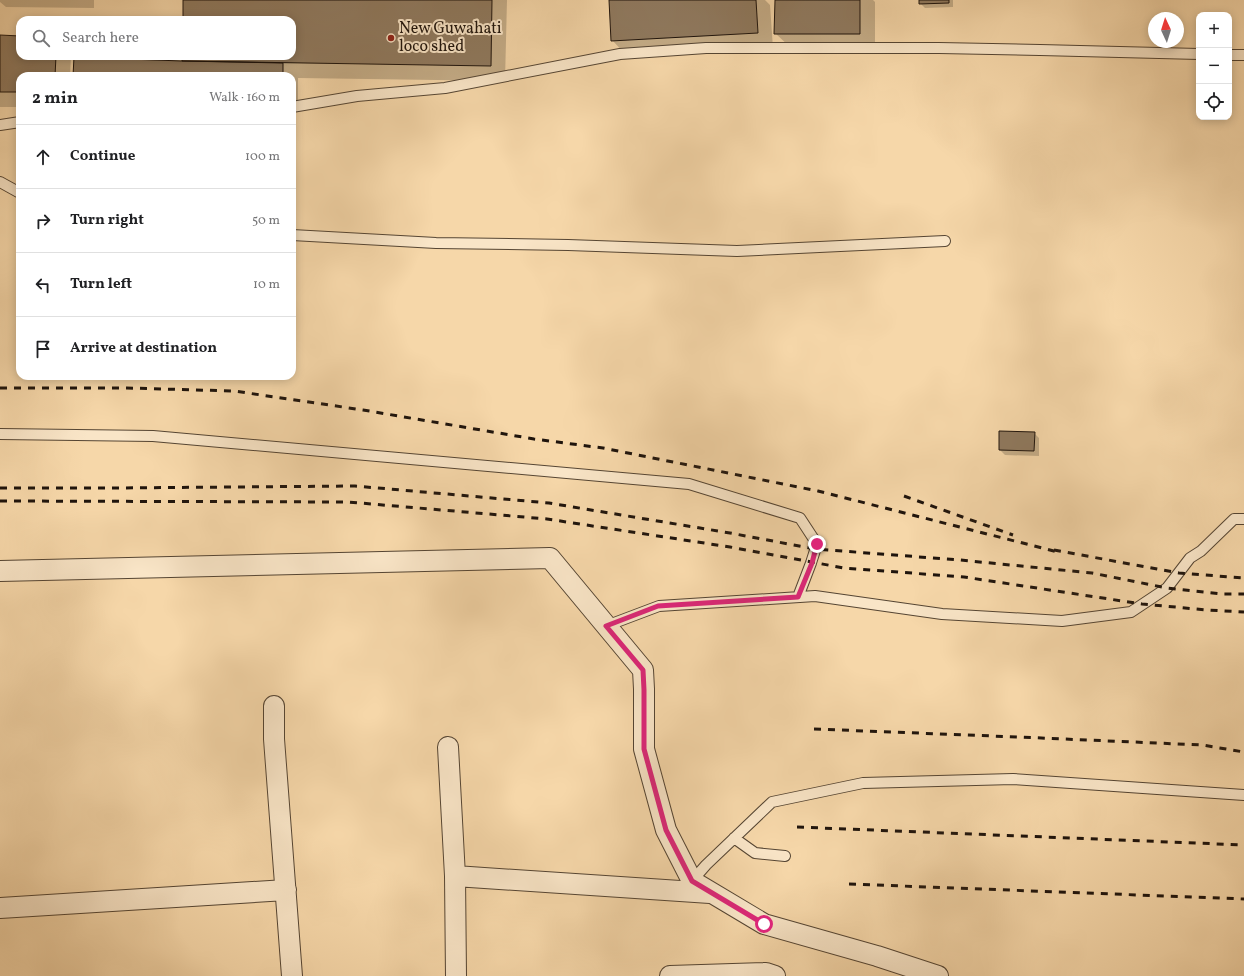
<!DOCTYPE html>
<html lang="en">
<head>
<meta charset="utf-8">
<style>
  :root { --surface:#fff; --page:#f6f6f6; --text:#202124; --muted:#757577; --line:#e0e0e0 }
  body { margin:0; font-family:Vollkorn,serif; background:var(--page); color:var(--text) }
  .controls { position:absolute; right:12px; top:12px; display:grid; overflow:hidden; border-radius:8px; box-shadow:0 2px 10px #0003 }
  .controls button { width:36px; height:36px; display:grid; place-items:center; padding:0; border:0; border-bottom:1px solid var(--line); background:var(--surface); color:var(--text); font:20px sans-serif }
  .compass { position:absolute; left:1148px; top:12px; width:36px; height:36px; border-radius:50%; background:var(--surface); box-shadow:0 2px 10px #0003; rotate:356deg }
  .stop { position:absolute; width:12px; height:12px; margin:-9px; border:3px solid #db2777; border-radius:50%; background:#fff }
  .stop.end { background:#db2777; border-color:#fff; box-shadow:0 1px 4px #0008 }
  .list { margin:0; padding:0; list-style:none }
  h2 { display:flex; justify-content:space-between; align-items:center; height:52px; margin:0; padding:0 16px; font-size:17px }
  h2 small { font-size:13px; font-weight:400; color:var(--muted) }
  .list li { display:grid; grid-template-columns:26px 1fr auto; gap:12px; align-items:center; box-sizing:border-box; height:64px; padding:0 16px; border-top:1px solid var(--line) }
  .list b { display:block; font-size:15px; white-space:nowrap }
  .list em { font-size:13px; font-style:normal; color:var(--muted) }
  .icon { flex:none; width:22px; height:22px; fill:none; stroke:currentColor; stroke-width:2; stroke-linecap:round; stroke-linejoin:round }
  .map { position:relative; flex:none; width:1244px; height:976px; overflow:hidden }
  .search { position:absolute; background:var(--surface); box-shadow:0 2px 10px #0003; left:16px; top:16px; width:280px; height:44px; display:flex; align-items:center; gap:10px; box-sizing:border-box; padding:0 14px; border-radius:12px; color:var(--muted); font-size:15px }
  .panel { position:absolute; background:var(--surface); box-shadow:0 2px 10px #0003; left:16px; top:72px; width:280px; height:308px; border-radius:12px }
  .map>svg:first-child { display:block }
  .shadow { fill:#0003 }
  .building { fill:#8f795e; stroke:#1f140c }
  .lines { fill:none; stroke-linecap:round; stroke-linejoin:round }
  .service-casing { stroke:#554533; stroke-width:12 }
  .minor-casing { stroke:#554533; stroke-width:22 }
  .service { stroke:#f9e5c7; stroke-width:10 }
  .minor { stroke:#f9e5c7; stroke-width:20 }
  .rail { stroke:#1f140c; stroke-width:3; stroke-dasharray:7 7; stroke-linecap:butt }
  .route { stroke:#db2777; stroke-width:5 }
  .poi-dot { fill:#8f2418; stroke:#f9e5c7; stroke-width:1.5 }
  .labels { text-anchor:middle; dominant-baseline:central; stroke-width:4; stroke-linejoin:round; paint-order:stroke }
  .poi-label { font-size:16px; fill:#1f140c; stroke:#f9e5c7; text-anchor:start }
</style>
</head>
<body>
<div class="map">
<svg width="1244" height="976" viewBox="0 0 1244 976">
  <rect width="100%" height="100%" fill="#f6d7a9"/>
  <filter id="stains"><feTurbulence type="fractalNoise" baseFrequency=".005" numOctaves="4"/><feColorMatrix values="0 0 0 0 .2 0 0 0 0 .09 0 0 0 0 .02 0 0 0 .5 -.17"/></filter>
  <radialGradient id="worn" r=".72"><stop offset=".6" stop-color="#630" stop-opacity="0"/><stop offset="1" stop-color="#630" stop-opacity=".3"/></radialGradient>
  <path class="shadow" d="M0,0h94v8l-88,-1 -6,-5z
    M184,0h323l-2,81 -207,-3v31h-6v-33h-218l109,-14v-6h109v-36h-108z
    M610,0h155l5,5 3,43 -146,8 -15,-16z
    M776,0h97l2,2v47l-84,-1 -16,-15z
    M920,0h33v7l-28,1 -5,-5z
    M0,36l20,1v19h51l-1,20h-50v31h-20z
    M1000,432l34,1 5,5v18l-34,-1 -5,-5z"/>
  <path class="building" d="M183,0h309l-1,66 -309,-5v-5h110v-36h-109z
    M609,0h147l2,33 -147,8z
    M775,0h85v34h-86z
    M919,0h30v3l-30,1z
    M0,35l20,1v20h36l-1,20h-35v16h-20z
    M74,57l108,4 101,2v13h-210z
    M999,431l36,1 -1,19 -35,-1z"/>
  <g class="lines">
    <defs>
      <path id="service" d="M1229,55h15
        M292,107l65,-11 88,-8 175,-34 86,-6h233l101,2 159,4
        M0,125l20,-3
        M0,182l20,11
        M292,235l144,8 132,2 169,6 208,-10
        M0,434l153,2 536,48 111,34 17,26 -6,19 -13,34
        M606,626l53,-20 156,-10 127,18 120,7 69,-9 36,-24 23,-30 11,-7 33,-32h10
        M734,838l21,15 30,3
        M692,881l14,-16 66,-63 91,-19 150,-4 231,16"/>
      <path id="minor" d="M0,571l550,-13 93,112 1,19v60l22,81 26,51 72,43 113,32 61,20
        M274,706v33l18,237
        M448,747l7,129 255,17
        M455,876l1,100
        M0,908l286,-18
        M670,976l96,-3 9,3"/>
    </defs>
    <use href="#service" class="service-casing"/>
    <use href="#minor" class="minor-casing"/>
    <use href="#service" class="service"/>
    <use href="#minor" class="minor"/>
    <path class="rail" d="M0,388h127l107,3 129,19 171,29 69,9 215,43 240,61
      M0,488h113l242,-2 194,17 181,30 85,16 145,11 132,13 75,15 56,6h21
      M904,496l109,39
      M0,501l348,1 199,17 183,28 114,21 120,9 178,27 65,6 37,2
      M1054,550l125,23 65,5
      M814,729l204,8 184,8 42,7
      M797,827l447,18
      M849,884l395,15"/>
  </g>
  <g class="lines">
    <path class="route" d="M764,924l-72,-43 -26,-51 -22,-81v-59l-1,-20 -37,-44 52,-20 140,-9 14,-34 5,-19"/>
  </g>
  <circle class="poi-dot" cx="391" cy="38" r="4"/>
  <g class="labels">
    <g class="poi-label">
      <text x="399" y="29">New Guwahati<tspan x="399" dy="18">loco shed</tspan></text>
    </g>
  </g>
  <rect width="100%" height="100%" filter="url(#stains)"/>
  <rect width="100%" height="100%" fill="url(#worn)"/>
</svg>
<div class="controls">
<button>+</button>
<button>−</button>
<button><svg class="icon" aria-label="locate" viewBox="0 0 24 24"><circle cx="12" cy="12" r="6"/><path d="M12 2v4M12 18v4M2 12h4M18 12h4"/></svg></button>
</div>
<svg class="compass" viewBox="-18 -18 36 36"><path d="M0-13l5 13h-10z" fill="#e53935"/><path d="M0 13l5-13h-10z" fill="#757577"/></svg>
<div class="stop" style="left:764px;top:924px"></div>
<div class="stop end" style="left:817px;top:544px"></div>
<div class="search"><svg class="icon" aria-label="search" viewBox="0 0 24 24"><circle cx="10" cy="10" r="6"/><path d="M15 15l6 6"/></svg>Search here</div>
<section class="panel">
<h2>2 min<small>Walk · 160 m</small></h2>
<ul class="list">
<li><svg class="icon" aria-label="ahead" viewBox="0 0 24 24"><path d="M12 20V5M6 11l6-6 6 6"/></svg><div><b>Continue</b></div><em>100 m</em></li>
<li><svg class="icon" aria-label="right" viewBox="0 0 24 24"><path d="M7 20v-9h11M14 6l5 5-5 5"/></svg><div><b>Turn right</b></div><em>50 m</em></li>
<li><svg class="icon" aria-label="left" viewBox="0 0 24 24"><path d="M17 20v-9H6M10 6l-5 5 5 5"/></svg><div><b>Turn left</b></div><em>10 m</em></li>
<li><svg class="icon" aria-label="arrive" viewBox="0 0 24 24"><path d="M6 21V4h12l-3 4 3 4H6"/></svg><div><b>Arrive at destination</b></div></li>
</ul>
</section>
</div>
</body>
</html>
